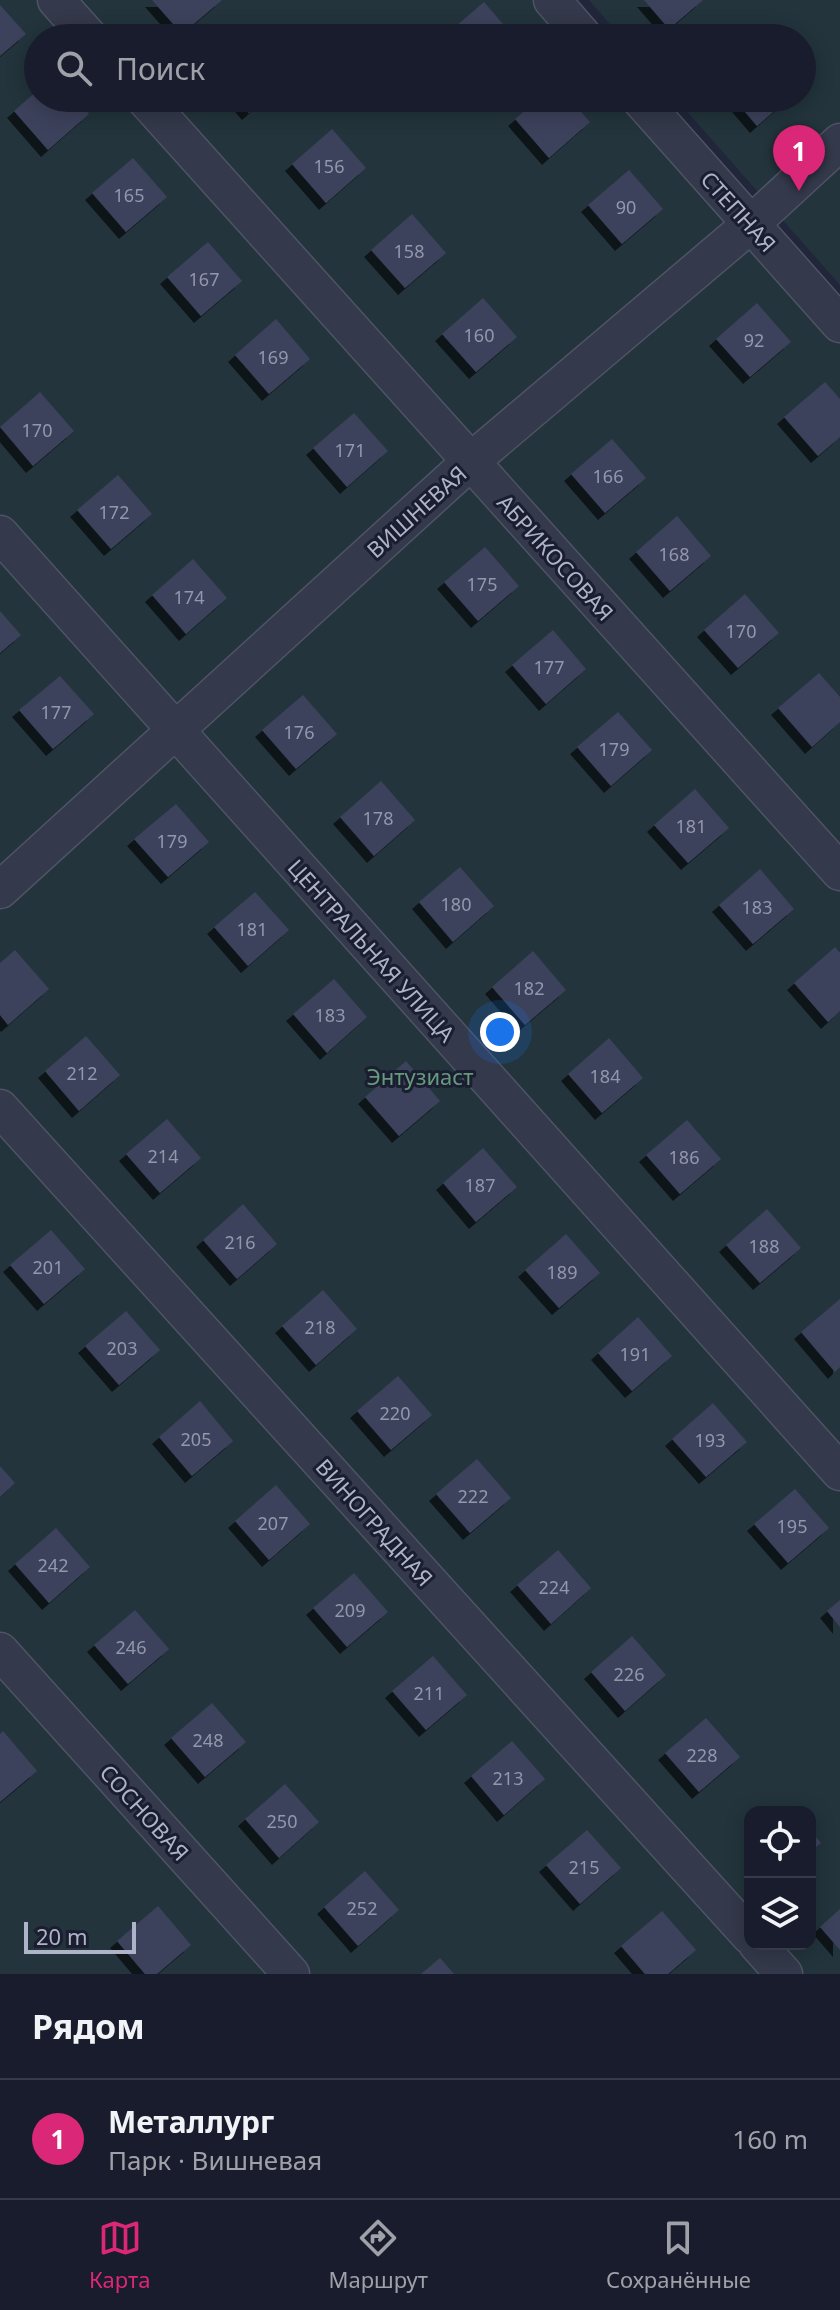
<!DOCTYPE html>
<html lang="ru">
<head>
<meta charset="utf-8">
<style>
  :root { --surface:#191c2c; --page:#262938; --text:#f1f3f6; --muted:#9fa1a9; --line:#373a48; --accent:#db2777 }
  body { margin:0; font-family:"Noto Sans",sans-serif; background:var(--page); color:var(--text) }
  .controls { position:absolute; right:24px; bottom:24px; display:grid; overflow:hidden; border-radius:16px; box-shadow:0 4px 20px #0003 }
  .controls button { width:72px; height:72px; display:grid; place-items:center; padding:0; border:0; border-bottom:2px solid var(--line); background:var(--surface); color:var(--text); font:40px sans-serif }
  .scale { position:absolute; left:24px; bottom:20px; width:112px; box-sizing:border-box; padding-left:8px; border:4px solid #afb3c7; border-top:0; font-size:22px; line-height:28px; white-space:nowrap; color:#afb3c7; -webkit-text-stroke:6px #1a1e30; paint-order:stroke }
  .you { position:absolute; left:500px; top:1032px; width:28px; height:28px; margin:-20px; border:6px solid #fff; border-radius:50%; background:#1a73e8; box-shadow:0 0 0 12px #1a73e833 }
  .badge { display:grid; place-items:center; width:52px; height:52px; border-radius:50%; background:var(--accent); color:#fff; font-size:26px; font-weight:700 }
  .pin { position:absolute; translate:-50% -66px; filter:drop-shadow(0 2px 4px #0008) }
  .pin::after { content:''; position:absolute; top:42px; width:28px; height:24px; background:inherit; clip-path:polygon(0 0,100% 0,50% 100%) }
  .list { margin:0; padding:0; list-style:none }
  h2 { display:flex; justify-content:space-between; align-items:center; height:104px; margin:0; padding:0 32px; font-size:34px }
  h2 small { font-size:26px; font-weight:400; color:var(--muted) }
  .list li { display:grid; grid-template-columns:52px 1fr auto; gap:24px; align-items:center; box-sizing:border-box; height:120px; padding:0 32px; border-top:2px solid var(--line) }
  .list b { display:block; font-size:30px; white-space:nowrap }
  .list p { margin:0; font-size:26px; white-space:nowrap; color:var(--muted) }
  .list em { font-size:26px; font-style:normal; color:var(--muted) }
  .icon { flex:none; width:44px; height:44px; fill:none; stroke:currentColor; stroke-width:2; stroke-linecap:round; stroke-linejoin:round }
  .map { position:relative; flex:none; width:840px; height:1974px; overflow:hidden }
  .search { position:absolute; background:var(--surface); box-shadow:0 4px 20px #0003; left:24px; right:24px; top:24px; height:88px; display:flex; align-items:center; gap:20px; box-sizing:border-box; padding:0 28px; border-radius:44px; color:var(--muted); font-size:30px }
  .sheet { height:224px; background:var(--surface) }
  nav { display:flex; justify-content:space-around; align-items:center; box-sizing:border-box; height:112px; border-top:2px solid var(--line); background:var(--surface); font-size:22px; color:var(--muted) }
  nav a { display:grid; justify-items:center; gap:4px }
  nav .on { color:var(--accent) }
  .map>svg:first-child { display:block }
  .green { fill:#23343c; fill-rule:evenodd }
  .building { fill:#3c425b; filter:url(#shadow) }
  .lines { fill:none; stroke-linecap:round; stroke-linejoin:round }
  .street-casing { stroke:#4f5366; stroke-width:39 }
  .street { stroke:#34394b; stroke-width:36 }
  .labels { text-anchor:middle; dominant-baseline:central; stroke-width:6; stroke-linejoin:round; paint-order:stroke }
  .number-label { font-size:18px; fill:#9297ac }
  .street-label { font-size:22px; fill:#afb3c7; stroke:#1a1e30 }
  .park-label { font-size:22px; fill:#659a7d; stroke:#1a1e30 }
</style>
</head>
<body>
<div class="map">
<svg width="840" height="1974" viewBox="0 0 840 1974">
  <defs>
    <filter id="shadow"><feDropShadow dx="-7" dy="7" stdDeviation="0" flood-color="#0009"/></filter>
  </defs>
  <rect width="100%" height="100%" fill="#21263b"/>
  <path class="green" d="M0,0h539l33,38h-534v60h588l214,242v1634h-840zM750,1812h60v132h-60z
    M589,0h251v285l-165,-187h127v-60h-180z"/>
  <path class="building" d="M152,0h70l-40,34z
    M644,0h59l-34,29z
    M484,2l31,36h-73z
    M0,5l26,29 -26,22z
    M38,90v8h37l14,16 -41,36 -34,-39z
    M236,98h30l-17,15z
    M540,98h29l21,24 -41,36 -34,-39z
    M733,98h56l-32,28z
    M332,129l34,39 -40,35 -34,-39z
    M133,158l34,39 -41,35 -34,-39z
    M629,170l34,39 -41,35 -34,-39z
    M412,214l34,39 -41,35 -34,-38z
    M208,242l34,39 -41,35 -34,-39z
    M483,298l34,39 -41,35 -34,-38z
    M757,303l34,39 -41,35 -34,-38z
    M276,319l34,40 -41,35 -34,-39z
    M825,382l15,17v38l-22,19 -34,-39z
    M40,392l34,39 -41,35 -33,-39z
    M354,413l34,38 -41,36 -34,-39z
    M612,439l34,39 -41,35 -34,-39z
    M118,475l34,39 -41,35 -34,-39z
    M677,516l34,40 -41,35 -34,-39z
    M485,547l34,39 -41,35 -34,-39z
    M193,559l34,39 -41,36 -34,-39z
    M745,594l34,39 -41,35 -34,-38z
    M0,611l21,24 -21,18z
    M553,630l33,39 -40,35 -34,-39z
    M819,673l21,24v25l-28,25 -34,-39z
    M60,676l34,38 -41,35 -34,-39z
    M303,695l34,39 -41,35 -34,-39z
    M618,712l34,38 -41,36 -34,-39z
    M381,781l34,39 -41,36 -34,-39z
    M695,789l34,39 -41,35 -34,-38z
    M176,804l33,38 -41,35 -34,-38z
    M460,867l34,39 -41,36 -34,-40z
    M760,869l34,40 -41,35 -34,-39z
    M255,892l34,38 -41,36 -34,-39z
    M835,947l5,6v58l-12,11 -34,-39z
    M15,950l34,39 -41,36 -8,-10v-52z
    M533,951l33,39 -41,35 -33,-38z
    M334,979l33,38 -40,36 -34,-39z
    M86,1036l34,39 -41,36 -34,-40z
    M609,1038l34,40 -41,35 -34,-39z
    M406,1061l34,40 -41,35 -34,-39z
    M167,1119l34,39 -41,35 -34,-39z
    M687,1120l34,39 -41,35 -34,-39z
    M483,1148l34,39 -41,35 -33,-39z
    M243,1204l34,40 -40,35 -34,-39z
    M767,1209l34,39 -41,35 -34,-38z
    M51,1230l34,39 -41,35 -34,-39z
    M566,1234l34,39 -41,35 -34,-38z
    M323,1290l34,39 -41,36 -34,-39z
    M840,1299v68l-5,5 -34,-40z
    M126,1311l34,39 -41,35 -34,-39z
    M638,1317l34,39 -40,35 -34,-38z
    M398,1376l34,39 -41,35 -34,-39z
    M200,1401l33,40 -41,35 -33,-39z
    M713,1403l34,39 -41,35 -34,-38z
    M477,1459l34,39 -41,35 -34,-39z
    M0,1466l15,17 -15,14z
    M276,1485l34,39 -41,36 -34,-39z
    M795,1489l34,39 -41,35 -34,-39z
    M56,1528l34,39 -41,36 -34,-39z
    M558,1550l33,38 -40,36 -34,-39z
    M354,1573l34,39 -41,35 -34,-39z
    M840,1600v27l-13,-16z
    M135,1610l34,39 -41,35 -34,-39z
    M632,1636l34,39 -41,36 -34,-39z
    M433,1656l34,39 -41,35 -34,-39z
    M212,1703l34,39 -41,35 -34,-39z
    M706,1718l34,39 -41,35 -34,-39z
    M3,1731l34,40 -37,31v-68z
    M512,1741l33,38 -41,36 -33,-39z
    M285,1784l34,38 -40,36 -34,-39z
    M587,1830l34,38 -41,36 -34,-39z
    M810,1830l11,13 -11,9z
    M365,1871l34,39 -41,36 -34,-39z
    M158,1906l33,39 -34,29h-12l-28,-33z
    M840,1909v41l-20,-23z
    M662,1911l34,39 -28,24h-23l-24,-28z
    M440,1958l14,16h-33z"/>
  <g class="lines">
    <defs>
      <path id="street" d="M56,0l34,38
        M552,0l33,38
        M144,98l696,774
        M639,98l201,226
        M0,534l840,938
        M0,890l470,-428 281,-238 89,-82
        M0,1108l750,828
        M0,1651l291,323
        M757,1944l27,30"/>
    </defs>
    <use href="#street" class="street-casing"/>
    <use href="#street" class="street"/>
  </g>
  <g class="labels">
    <g class="number-label">
      <text x="329" y="166">156</text>
      <text x="129" y="195">165</text>
      <text x="626" y="207">90</text>
      <text x="409" y="251">158</text>
      <text x="204" y="279">167</text>
      <text x="479" y="335">160</text>
      <text x="754" y="340">92</text>
      <text x="273" y="357">169</text>
      <text x="37" y="430">170</text>
      <text x="350" y="450">171</text>
      <text x="608" y="476">166</text>
      <text x="114" y="512">172</text>
      <text x="674" y="554">168</text>
      <text x="482" y="584">175</text>
      <text x="189" y="597">174</text>
      <text x="741" y="631">170</text>
      <text x="549" y="667">177</text>
      <text x="56" y="712">177</text>
      <text x="299" y="732">176</text>
      <text x="614" y="749">179</text>
      <text x="378" y="818">178</text>
      <text x="691" y="826">181</text>
      <text x="172" y="841">179</text>
      <text x="456" y="904">180</text>
      <text x="757" y="907">183</text>
      <text x="252" y="929">181</text>
      <text x="529" y="988">182</text>
      <text x="330" y="1015">183</text>
      <text x="82" y="1073">212</text>
      <text x="605" y="1076">184</text>
      <text x="163" y="1156">214</text>
      <text x="684" y="1157">186</text>
      <text x="480" y="1185">187</text>
      <text x="240" y="1242">216</text>
      <text x="764" y="1246">188</text>
      <text x="48" y="1267">201</text>
      <text x="562" y="1272">189</text>
      <text x="320" y="1327">218</text>
      <text x="122" y="1348">203</text>
      <text x="635" y="1354">191</text>
      <text x="395" y="1413">220</text>
      <text x="196" y="1439">205</text>
      <text x="710" y="1440">193</text>
      <text x="473" y="1496">222</text>
      <text x="273" y="1523">207</text>
      <text x="792" y="1526">195</text>
      <text x="53" y="1565">242</text>
      <text x="554" y="1587">224</text>
      <text x="350" y="1610">209</text>
      <text x="131" y="1647">246</text>
      <text x="629" y="1674">226</text>
      <text x="429" y="1693">211</text>
      <text x="208" y="1740">248</text>
      <text x="702" y="1755">228</text>
      <text x="508" y="1778">213</text>
      <text x="282" y="1821">250</text>
      <text x="584" y="1867">215</text>
      <text x="362" y="1908">252</text>
    </g>
    <g class="street-label">
      <text transform="translate(739 211) rotate(48)">СТЕПНАЯ</text>
      <text transform="translate(416 511) rotate(-42)">ВИШНЕВАЯ</text>
      <text transform="translate(556 557) rotate(48)">АБРИКОСОВАЯ</text>
      <text transform="translate(372 950) rotate(48)">ЦЕНТРАЛЬНАЯ УЛИЦА</text>
      <text transform="translate(375 1522) rotate(48)">ВИНОГРАДНАЯ</text>
      <text transform="translate(145 1812) rotate(48)">СОСНОВАЯ</text>
    </g>
    <g class="park-label">
      <text x="420" y="1076">Энтузиаст</text>
    </g>
  </g>
</svg>
<div class="controls">
<button><svg class="icon" aria-label="locate" viewBox="0 0 24 24"><circle cx="12" cy="12" r="6"/><path d="M12 2v4M12 18v4M2 12h4M18 12h4"/></svg></button>
<button><svg class="icon" aria-label="layers" viewBox="0 0 24 24"><path d="M12 4l9 5-9 5-9-5zM3 14l9 5 9-5"/></svg></button>
</div>
<div class="scale">20 m</div>
<div class="you"></div>
<div class="pin badge" style="left:799px;top:191px">1</div>
<div class="search"><svg class="icon" aria-label="search" viewBox="0 0 24 24"><circle cx="10" cy="10" r="6"/><path d="M15 15l6 6"/></svg>Поиск</div>
</div>
<section class="sheet">
<h2>Рядом<small></small></h2>
<ul class="list">
<li><span class="badge">1</span><div><b>Металлург</b><p>Парк · Вишневая</p></div><em>160 m</em></li>
</ul>
</section>
<nav>
<a class="on"><svg class="icon" aria-label="map" viewBox="0 0 24 24"><path d="M3 6l6-2 6 2 6-2v14l-6 2-6-2-6 2zM9 4v14M15 6v14"/></svg>Карта</a>
<a><svg class="icon" aria-label="directions" viewBox="0 0 24 24"><path d="M12 3l9 9-9 9-9-9zM9 14v-3h6M13 9l2 2-2 2"/></svg>Маршрут</a>
<a><svg class="icon" aria-label="saved" viewBox="0 0 24 24"><path d="M7 4h10v16l-5-4-5 4z"/></svg>Сохранённые</a>
</nav>
</body>
</html>
